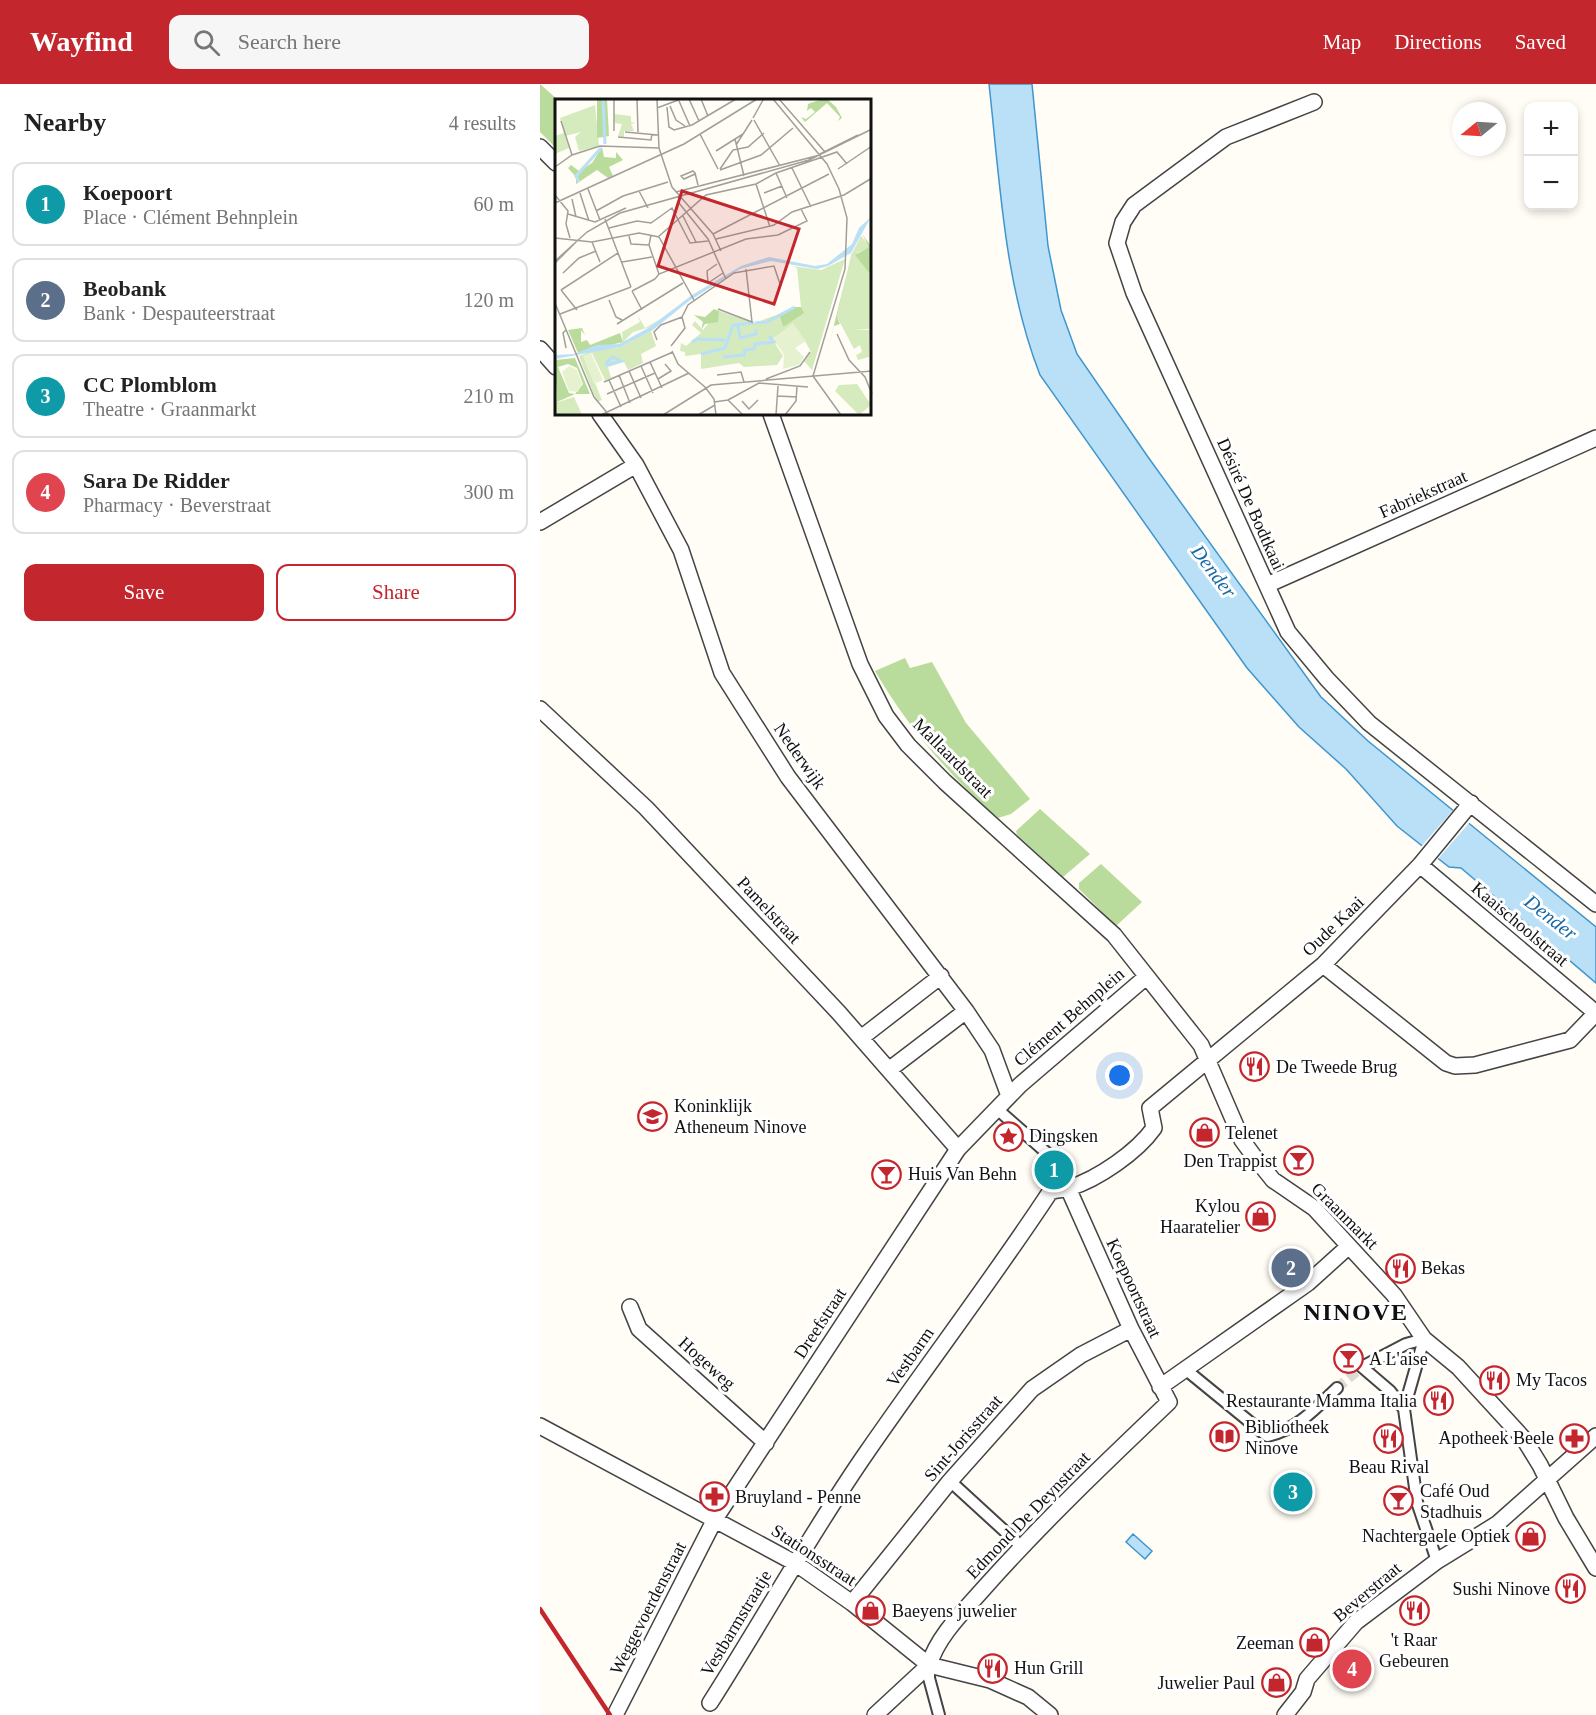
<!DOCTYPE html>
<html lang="en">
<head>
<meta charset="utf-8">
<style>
  :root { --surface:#fff; --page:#f6f6f6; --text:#222; --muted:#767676; --line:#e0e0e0; --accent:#c4262e }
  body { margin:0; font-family:"Times New Roman",serif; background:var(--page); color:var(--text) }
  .controls { position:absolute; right:18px; top:18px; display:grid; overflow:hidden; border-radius:12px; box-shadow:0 3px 9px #0003 }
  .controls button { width:54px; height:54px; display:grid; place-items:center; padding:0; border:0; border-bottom:2px solid var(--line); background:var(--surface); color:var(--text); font:30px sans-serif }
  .compass { position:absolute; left:912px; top:18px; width:54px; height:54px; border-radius:50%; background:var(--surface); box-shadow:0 3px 9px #0003; rotate:252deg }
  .you { position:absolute; left:580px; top:992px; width:21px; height:21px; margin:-15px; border:4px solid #fff; border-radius:50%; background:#1a73e8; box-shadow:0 0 0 9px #1a73e833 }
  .badge { display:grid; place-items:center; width:39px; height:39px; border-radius:50%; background:var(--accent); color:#fff; font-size:20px; font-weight:700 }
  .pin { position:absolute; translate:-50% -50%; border:3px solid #fff; box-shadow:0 2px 6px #0006 }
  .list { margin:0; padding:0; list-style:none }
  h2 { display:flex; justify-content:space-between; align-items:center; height:78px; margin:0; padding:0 24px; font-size:26px }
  h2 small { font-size:20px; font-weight:400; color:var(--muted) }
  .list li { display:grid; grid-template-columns:39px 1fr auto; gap:18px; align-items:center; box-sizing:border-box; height:84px; margin:0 12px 12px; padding:0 12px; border:2px solid var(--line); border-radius:12px }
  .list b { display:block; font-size:22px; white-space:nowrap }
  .list p { margin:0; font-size:20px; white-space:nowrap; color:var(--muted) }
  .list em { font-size:20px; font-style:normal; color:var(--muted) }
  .actions { display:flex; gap:12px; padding:18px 24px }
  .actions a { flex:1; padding:14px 0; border:2px solid var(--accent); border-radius:12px; text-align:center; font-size:21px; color:var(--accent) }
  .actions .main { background:var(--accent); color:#fff }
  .icon { flex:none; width:33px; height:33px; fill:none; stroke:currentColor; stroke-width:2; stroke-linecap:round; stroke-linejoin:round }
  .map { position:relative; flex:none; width:1056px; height:1631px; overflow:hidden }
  header { display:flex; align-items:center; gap:36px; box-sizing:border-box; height:84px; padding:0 30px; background:var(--accent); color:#fff }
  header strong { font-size:28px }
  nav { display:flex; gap:33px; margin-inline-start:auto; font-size:21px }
  .search { width:420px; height:54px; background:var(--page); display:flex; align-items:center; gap:15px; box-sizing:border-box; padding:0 21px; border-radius:12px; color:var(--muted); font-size:22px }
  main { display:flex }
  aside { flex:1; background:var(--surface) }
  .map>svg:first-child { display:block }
  .forest { fill:#b9dc9c }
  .water { fill:#b9e0f7; stroke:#3f96cf; stroke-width:1.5 }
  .pier { fill:#fffdf5 }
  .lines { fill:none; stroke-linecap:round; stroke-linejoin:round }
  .pedestrian-tunnel { stroke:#dbdad3; stroke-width:10; stroke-dasharray:10 5; stroke-linecap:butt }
  .pedestrian-casing { stroke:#444; stroke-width:14 }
  .minor-casing { stroke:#444; stroke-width:18 }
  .pedestrian { stroke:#fff; stroke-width:10 }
  .minor { stroke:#fff; stroke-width:15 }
  .rail { stroke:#c4262e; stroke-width:4.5 }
  .labels { text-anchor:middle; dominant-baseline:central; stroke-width:6; stroke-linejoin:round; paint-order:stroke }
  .street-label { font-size:18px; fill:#111; stroke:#fff }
  .poi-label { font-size:18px; fill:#111; stroke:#fff; text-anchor:start }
  .water-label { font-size:20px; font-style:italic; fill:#1768a6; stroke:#fff }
  .district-label { font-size:24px; font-weight:bold; letter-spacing:1.5px; fill:#111; stroke:#fff }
  .inset-river { fill:none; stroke:#b9e0f7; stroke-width:3 }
  .inset-road { fill:none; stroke:#a09f9a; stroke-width:1.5 }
  .view { fill:#c4262e; fill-opacity:0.15; stroke:#c4262e; stroke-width:3 }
  .inset-edge { fill:none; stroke:#111; stroke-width:3 }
</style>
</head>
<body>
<header>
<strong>Wayfind</strong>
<div class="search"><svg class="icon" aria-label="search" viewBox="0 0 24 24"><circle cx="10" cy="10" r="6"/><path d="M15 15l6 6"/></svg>Search here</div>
<nav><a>Map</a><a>Directions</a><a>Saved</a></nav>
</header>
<main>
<aside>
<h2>Nearby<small>4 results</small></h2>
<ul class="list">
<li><span class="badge" style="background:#0f9aa8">1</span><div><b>Koepoort</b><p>Place · Clément Behnplein</p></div><em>60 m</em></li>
<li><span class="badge" style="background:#5c6f8a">2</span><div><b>Beobank</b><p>Bank · Despauteerstraat</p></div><em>120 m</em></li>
<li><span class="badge" style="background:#0f9aa8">3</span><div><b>CC Plomblom</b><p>Theatre · Graanmarkt</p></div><em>210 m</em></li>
<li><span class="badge" style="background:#e0444e">4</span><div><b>Sara De Ridder</b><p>Pharmacy · Beverstraat</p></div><em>300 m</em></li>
</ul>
<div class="actions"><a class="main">Save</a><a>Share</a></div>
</aside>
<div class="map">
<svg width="1056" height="1631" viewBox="0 0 1056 1631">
  <rect width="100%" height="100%" fill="#fffdf5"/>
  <path class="forest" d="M0,0l18,16 -2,48 -16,-16z
    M365,574l5,10 22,-6 34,61 64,76 -19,15 -13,4c-49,-42 -90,-91 -123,-147z
    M500,725l50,45 -27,23 -46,-42 -1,-4z
    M561,780l41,38 -26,24 -37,-37v-6z"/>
  <path class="water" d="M449,0h43l16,162 13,64 16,44 71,103 173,240 47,44 228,186v56l-135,-115 -12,-1 -52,-41 -51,-57 -47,-42 -52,-59 -207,-293c-36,-92 -40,-193 -51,-291z
    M593,1450l19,17 -7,8 -19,-17z"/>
  <path class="pier" d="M914,725l16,13 -34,39 -16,-13z"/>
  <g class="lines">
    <path class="pedestrian-tunnel" d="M797,1304l25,-21"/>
    <defs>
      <path id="pedestrian" d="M457,1025l50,44 6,11
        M520,1092l8,12
        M884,1255l-18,5 -44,23 28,24 14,18 13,93 20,59
        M645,1285l82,67c30,-6 49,-28 70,-48
        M864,1325l20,-70
        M410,1397l71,65
        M389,1581v13l10,37"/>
      <path id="minor" d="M774,18l-88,35 -92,68 -11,17 -6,21 17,50 154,339 39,47 42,44 227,181
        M0,63l16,16
        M0,265l16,18
        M60,330l36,51 45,85 41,123 66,104 178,234 26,39 17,46
        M231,330l89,250 26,52 22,29 37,37 169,153 87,110 41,95 11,15 20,25 41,28 80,87 30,44 34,28 66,72 16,26 26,53 30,50
        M0,438l96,-57
        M727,501l329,-147
        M0,625l106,99 193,205 119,136
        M783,881l123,98 9,3 20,-1 95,-25 26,-27 -176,-148
        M321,954l80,-62
        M350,985l76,-58
        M90,1223l9,22 127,114
        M620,1303l148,-104 41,-37
        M0,1342l255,137 57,40 77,62 61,15 38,17 22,18
        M312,1519l98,-122 82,-92 49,-34 50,-26
        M389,1581c9,-30 36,-55 56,-78 58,-65 121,-125 184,-185l-38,-73 -63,-141
        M170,1619c53,-83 100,-169 157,-251 60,-87 125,-172 183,-260 7,-3 13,-2 19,-4 29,-9 68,-36 85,-60l-4,-20 173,-143 97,-100 51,-62
        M75,1631l100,-196 243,-370 62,-64 126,-108
        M335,1631l54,-50
        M745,1631l18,-23 4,-13 49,-57 81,-61 60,-37 99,-88"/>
    </defs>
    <use href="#pedestrian" class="pedestrian-casing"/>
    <use href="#minor" class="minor-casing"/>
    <use href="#pedestrian" class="pedestrian"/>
    <use href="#minor" class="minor"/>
    <path class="rail" d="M0,1525l70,106"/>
  </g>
  <defs>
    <symbol id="restaurant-ring" viewBox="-11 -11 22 22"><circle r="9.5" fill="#fff" stroke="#c4262e" stroke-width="1.5"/><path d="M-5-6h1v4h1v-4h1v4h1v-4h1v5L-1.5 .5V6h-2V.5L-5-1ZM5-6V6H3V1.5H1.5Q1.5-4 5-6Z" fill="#c4262e"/></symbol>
    <symbol id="school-ring" viewBox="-11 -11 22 22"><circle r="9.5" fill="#fff" stroke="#c4262e" stroke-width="1.5"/><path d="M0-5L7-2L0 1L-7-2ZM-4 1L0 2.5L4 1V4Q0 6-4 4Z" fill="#c4262e"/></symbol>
    <symbol id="shop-ring" viewBox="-11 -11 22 22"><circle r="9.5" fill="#fff" stroke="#c4262e" stroke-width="1.5"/><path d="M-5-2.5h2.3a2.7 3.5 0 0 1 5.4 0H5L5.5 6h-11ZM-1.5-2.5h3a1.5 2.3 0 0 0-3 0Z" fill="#c4262e"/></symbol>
    <symbol id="sight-ring" viewBox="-11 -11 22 22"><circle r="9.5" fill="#fff" stroke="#c4262e" stroke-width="1.5"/><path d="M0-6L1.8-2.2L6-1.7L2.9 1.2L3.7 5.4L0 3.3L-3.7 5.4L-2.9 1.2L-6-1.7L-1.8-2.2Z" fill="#c4262e"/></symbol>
    <symbol id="bar-ring" viewBox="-11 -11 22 22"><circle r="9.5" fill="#fff" stroke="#c4262e" stroke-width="1.5"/><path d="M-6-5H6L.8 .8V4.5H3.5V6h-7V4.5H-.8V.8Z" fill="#c4262e"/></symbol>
    <symbol id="library-ring" viewBox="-11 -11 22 22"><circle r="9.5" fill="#fff" stroke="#c4262e" stroke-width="1.5"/><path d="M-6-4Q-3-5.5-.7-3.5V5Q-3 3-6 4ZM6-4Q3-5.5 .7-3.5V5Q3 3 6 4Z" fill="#c4262e"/></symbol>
    <symbol id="pharmacy-ring" viewBox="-11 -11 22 22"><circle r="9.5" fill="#fff" stroke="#c4262e" stroke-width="1.5"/><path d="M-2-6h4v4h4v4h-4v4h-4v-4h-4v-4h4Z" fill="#c4262e"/></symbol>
  </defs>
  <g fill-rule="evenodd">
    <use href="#restaurant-ring" x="698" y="966" width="33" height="33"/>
    <use href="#school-ring" x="96" y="1016" width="33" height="33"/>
    <use href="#shop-ring" x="648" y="1032" width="33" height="33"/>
    <use href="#sight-ring" x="452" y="1036" width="33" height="33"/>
    <use href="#bar-ring" x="742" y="1060" width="33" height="33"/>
    <use href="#bar-ring" x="330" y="1074" width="33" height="33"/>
    <use href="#shop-ring" x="704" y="1116" width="33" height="33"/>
    <use href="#restaurant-ring" x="844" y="1168" width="33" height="33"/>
    <use href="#bar-ring" x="792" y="1258" width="33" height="33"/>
    <use href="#restaurant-ring" x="938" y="1280" width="33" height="33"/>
    <use href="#restaurant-ring" x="882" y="1300" width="33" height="33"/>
    <use href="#library-ring" x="668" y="1336" width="33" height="33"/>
    <use href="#restaurant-ring" x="832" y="1338" width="33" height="33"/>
    <use href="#pharmacy-ring" x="1018" y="1338" width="33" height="33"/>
    <use href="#pharmacy-ring" x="158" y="1396" width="33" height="33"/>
    <use href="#bar-ring" x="842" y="1400" width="33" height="33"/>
    <use href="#shop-ring" x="974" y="1436" width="33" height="33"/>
    <use href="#restaurant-ring" x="1014" y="1488" width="33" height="33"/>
    <use href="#shop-ring" x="314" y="1510" width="33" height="33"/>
    <use href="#restaurant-ring" x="858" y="1510" width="33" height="33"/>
    <use href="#shop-ring" x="758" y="1542" width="33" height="33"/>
    <use href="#restaurant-ring" x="436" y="1568" width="33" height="33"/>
    <use href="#shop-ring" x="720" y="1582" width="33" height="33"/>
  </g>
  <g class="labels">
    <g class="street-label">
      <text transform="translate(883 410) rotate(-24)">Fabriekstraat</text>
      <text transform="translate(711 420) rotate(66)">Désiré De Bodtkaai</text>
      <text transform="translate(260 672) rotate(55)">Nederwijk</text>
      <text transform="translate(413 674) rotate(45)">Mallaardstraat</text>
      <text transform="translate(229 826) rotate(47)">Pamelstraat</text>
      <text transform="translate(980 840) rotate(40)">Kaaischoolstraat</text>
      <text transform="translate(793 842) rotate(-44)">Oude Kaai</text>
      <text transform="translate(529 933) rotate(-41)">Clément Behnplein</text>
      <text transform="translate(805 1132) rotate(45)">Graanmarkt</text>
      <text transform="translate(594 1204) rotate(65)">Koepoortstraat</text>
      <text transform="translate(280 1239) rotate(-57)">Dreefstraat</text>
      <text transform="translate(370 1273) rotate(-55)">Vestbarm</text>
      <text transform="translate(167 1279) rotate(42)">Hogeweg</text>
      <text transform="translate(423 1354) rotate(-49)">Sint-Jorisstraat</text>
      <text transform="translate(488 1431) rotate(-46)">Edmond De Deynstraat</text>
      <text transform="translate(274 1471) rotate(33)">Stationsstraat</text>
      <text transform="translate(827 1508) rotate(-40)">Beverstraat</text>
      <text transform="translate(108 1524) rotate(-63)">Weggevoerdenstraat</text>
      <text transform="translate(196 1539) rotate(-59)">Vestbarmstraatje</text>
    </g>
    <g class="poi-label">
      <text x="736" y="983">De Tweede Brug</text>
      <text x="134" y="1022">Koninklijk<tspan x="134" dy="21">Atheneum Ninove</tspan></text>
      <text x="685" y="1049">Telenet</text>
      <text x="489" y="1052">Dingsken</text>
      <text x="737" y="1077" text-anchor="end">Den Trappist</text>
      <text x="368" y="1090">Huis Van Behn</text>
      <text x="700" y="1122" text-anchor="end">Kylou<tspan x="700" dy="21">Haaratelier</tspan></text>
      <text x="881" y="1184">Bekas</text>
      <text x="829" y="1275">A L'aise</text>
      <text x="976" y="1296">My Tacos</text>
      <text x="877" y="1317" text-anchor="end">Restaurante Mamma Italia</text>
      <text x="705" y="1343">Bibliotheek<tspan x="705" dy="21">Ninove</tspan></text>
      <text x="1014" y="1354" text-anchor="end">Apotheek Beele</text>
      <text x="849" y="1383" text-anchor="middle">Beau Rival</text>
      <text x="880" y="1407">Café Oud<tspan x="880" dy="21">Stadhuis</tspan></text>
      <text x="195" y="1413">Bruyland - Penne</text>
      <text x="970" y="1452" text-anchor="end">Nachtergaele Optiek</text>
      <text x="1010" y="1505" text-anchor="end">Sushi Ninove</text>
      <text x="352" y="1527">Baeyens juwelier</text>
      <text x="874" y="1556" text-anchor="middle">'t Raar<tspan x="874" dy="21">Gebeuren</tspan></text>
      <text x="754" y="1559" text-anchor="end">Zeeman</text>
      <text x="474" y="1584">Hun Grill</text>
      <text x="715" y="1599" text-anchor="end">Juwelier Paul</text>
    </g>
    <g class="water-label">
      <text transform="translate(674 487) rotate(53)">Dender</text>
      <text transform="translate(1011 833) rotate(38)">Dender</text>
    </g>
    <g class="district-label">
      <text x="816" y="1228">NINOVE</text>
    </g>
  </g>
  <g transform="translate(15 15)">
    <rect width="316" height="316" fill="#fffdf5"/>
    <path d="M40,6l4,41 -20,5 -4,-14 6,-5 -16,4 4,12 -14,6v-18l9,-3 -4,-15zM59,15l17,2v6l5,1 -5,1 3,7h-10v6l-6,-1 4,-12 -7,-1zM306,137l9,11 -13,6 14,22v54h-18l17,1 -1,27 -11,3 -2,-5 6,-3 -2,-7 -6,4 -17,-32 14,-62zM290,160l-33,111 -8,-9 7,-9 -6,-11 -22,-9 -11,7 11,17 -6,9 -33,2 -5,-4 -38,6v-15l-16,2v-4l-5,-1 1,-8 5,3 15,-13 -9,-8 3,-4 8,9 16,-19 35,12 25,-9 4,13 18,-20 -4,-39 -5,-2 29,4zM82,215l8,14 19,-11 -14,10 -17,5 -10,10 -1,-10 18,-10zM96,232l5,15 -15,8 2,9 -15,7 -4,-8 -16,5 3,11 -6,2 -13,-27 -8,3 18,44 -5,2 -18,-46 18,-7 20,-1zM302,285l14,21 -12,10 -24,-24 4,-6zM0,297l3,6 16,-5 8,18h-27z" fill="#d5ebbd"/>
    <path d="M42,0h10l2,37 -12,2zM267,0h5l9,8 6,11 -4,3 2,-4 -13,-14 -22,19 -4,-5 5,2 9,-7 -4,-4 -4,3 1,-7zM47,48l2,10 12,1v-6l7,8 -14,7 4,9 -5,2 -11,-8 -21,14v-7l-8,-9 3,-3 8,6 13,-8zM307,135l9,12v29l-16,-20 14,-8zM292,174l-10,44 3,7 -6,2 -7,27zM238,208h8l3,6 -21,14 -4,-13zM159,210l5,2 -1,11 -13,2 -4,6 2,-8 -9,-7 11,2zM27,229l3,7 -4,-5v12l6,-2 3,5 30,-12 3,9 -45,11 -10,-23zM20,259l15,36h-15l-18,8 -2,-42zM13,265l9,4 6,16 -8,10 -6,-1 -11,-26z" fill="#b9dc9c" fill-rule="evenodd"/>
    <path d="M238,224l13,18 -11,7 9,9 -5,8 -16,4 1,-14 -11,-16zM36,254l12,27 -9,4 -11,-28zM14,267l7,3 6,14 -4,9 -9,-1 -7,-19z" fill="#e6f2cf"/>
    <path d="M316,118l-20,36 -23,13 -11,3 -46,-8 -31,8 -51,32 -36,29 -33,17 -65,12v-4l19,-1 23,-9 22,-1 31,-17 42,-32 49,-29 28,-9 46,9 12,-2 25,-20 7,-16z" fill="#b9e0f7"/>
    <path class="inset-river" d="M48,0l2,45M24,83l-3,-6 25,-28M200,224l12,-1 28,-15M183,226l2,13 16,-4v-5M137,243l5,-3 28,1M146,255l24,-6 8,-23 21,-2M58,258l8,4 -14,4v-3zM168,258l21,-2 1,-5 9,-1 1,-5 19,-2 -5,-6"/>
    <path class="inset-road" d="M59,0v32M82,0l1,33M102,0l2,49 13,39 41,47 8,17M134,0l10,22M146,0l7,17M218,0l54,65 12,25 8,29 -2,51 -32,107M224,0l46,53M124,2l11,25M115,7l6,14 9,6M112,8l2,20 5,3 18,-5 44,-26M102,9l24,-9M198,19l10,-18M199,21l26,46M6,22l11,34M70,33l33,3M145,35l18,35M63,38l33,3 1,-6M180,40l9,37M181,46l16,-25M178,51l15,-3 16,-14M161,52l27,-17M0,68l17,-12 28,-9 59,2M237,69l19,39M165,70l13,-19M283,70l34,-23M165,71l41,-15 32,-27M221,74l11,25M140,75l-11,5 -3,-3 12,-5 2,2 3,12M201,85l14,43M33,90l12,31M84,92l9,17M121,93l140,-36 42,-21M25,94l9,28M209,94l18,-7M0,96l13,16 -2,13 4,14M17,100l4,18M0,104l129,-59 73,-45M124,104l29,36 18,40M41,112l27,-15 45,-14M13,115l27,8 31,-14M128,117l13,26M50,120l26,68M54,129l28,-7 14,2 21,-15 18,35 18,-2M158,135l116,-60M96,136l-2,10 10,29M74,137l2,8 18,1M103,138l48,-42 50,-11 20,-11 61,-21 10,12M0,139l37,4 47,-9 20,4 35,63M161,140l58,-14 18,-13 52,-17 28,-17M37,143l8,20M0,162l32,-29 33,-19 189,-53 63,-31M67,163l30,-5M0,164l23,-23M162,165l-10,7 1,12 15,-10M8,174l16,-15 17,-7M100,180l4,-5 87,-35 32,-4 29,-14 -6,-12M6,191l57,-37M6,191l16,20M77,192l23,-12M77,192l10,19M54,201l7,17 6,3M0,204l39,94 15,18M163,210l34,13 -6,-53M5,215l71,-27M62,225l66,-41M11,231l-3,3 3,15M282,235l12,26 16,17 7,17M102,241l-3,-8 7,-7 21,-8M116,247l14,-18 -3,-11 6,-12 46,-32 40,-7 6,18M117,252l6,13 27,23M95,263l12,26M86,267l12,27M74,272l12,27M64,276l11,28M162,276l24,-3 3,10M258,277l28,39M103,280l13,-8 -6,-7M211,280l34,-13 10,-14M54,281l12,27M49,283l69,-30M150,288l9,12 2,16M52,295l48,-21M223,297l19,1M173,301l31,-17 49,4M187,302l7,8 9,-9M159,303l14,-2 15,15M46,316l88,-42M108,316l48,-30 161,-14M143,316l17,-10M221,316l2,-29M230,316l11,-14 1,-15"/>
    <path class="view" d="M127,92l117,38 -25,75 -116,-38z"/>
    <rect width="316" height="316" class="inset-edge"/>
  </g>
</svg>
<div class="controls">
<button>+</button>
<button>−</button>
</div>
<svg class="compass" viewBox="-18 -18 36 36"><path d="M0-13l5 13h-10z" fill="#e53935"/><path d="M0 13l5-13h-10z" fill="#767676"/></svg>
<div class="you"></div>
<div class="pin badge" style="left:514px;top:1086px;background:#0f9aa8">1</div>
<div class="pin badge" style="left:751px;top:1184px;background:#5c6f8a">2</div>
<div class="pin badge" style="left:753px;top:1408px;background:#0f9aa8">3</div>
<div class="pin badge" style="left:812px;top:1585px;background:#e0444e">4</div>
</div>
</main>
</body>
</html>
